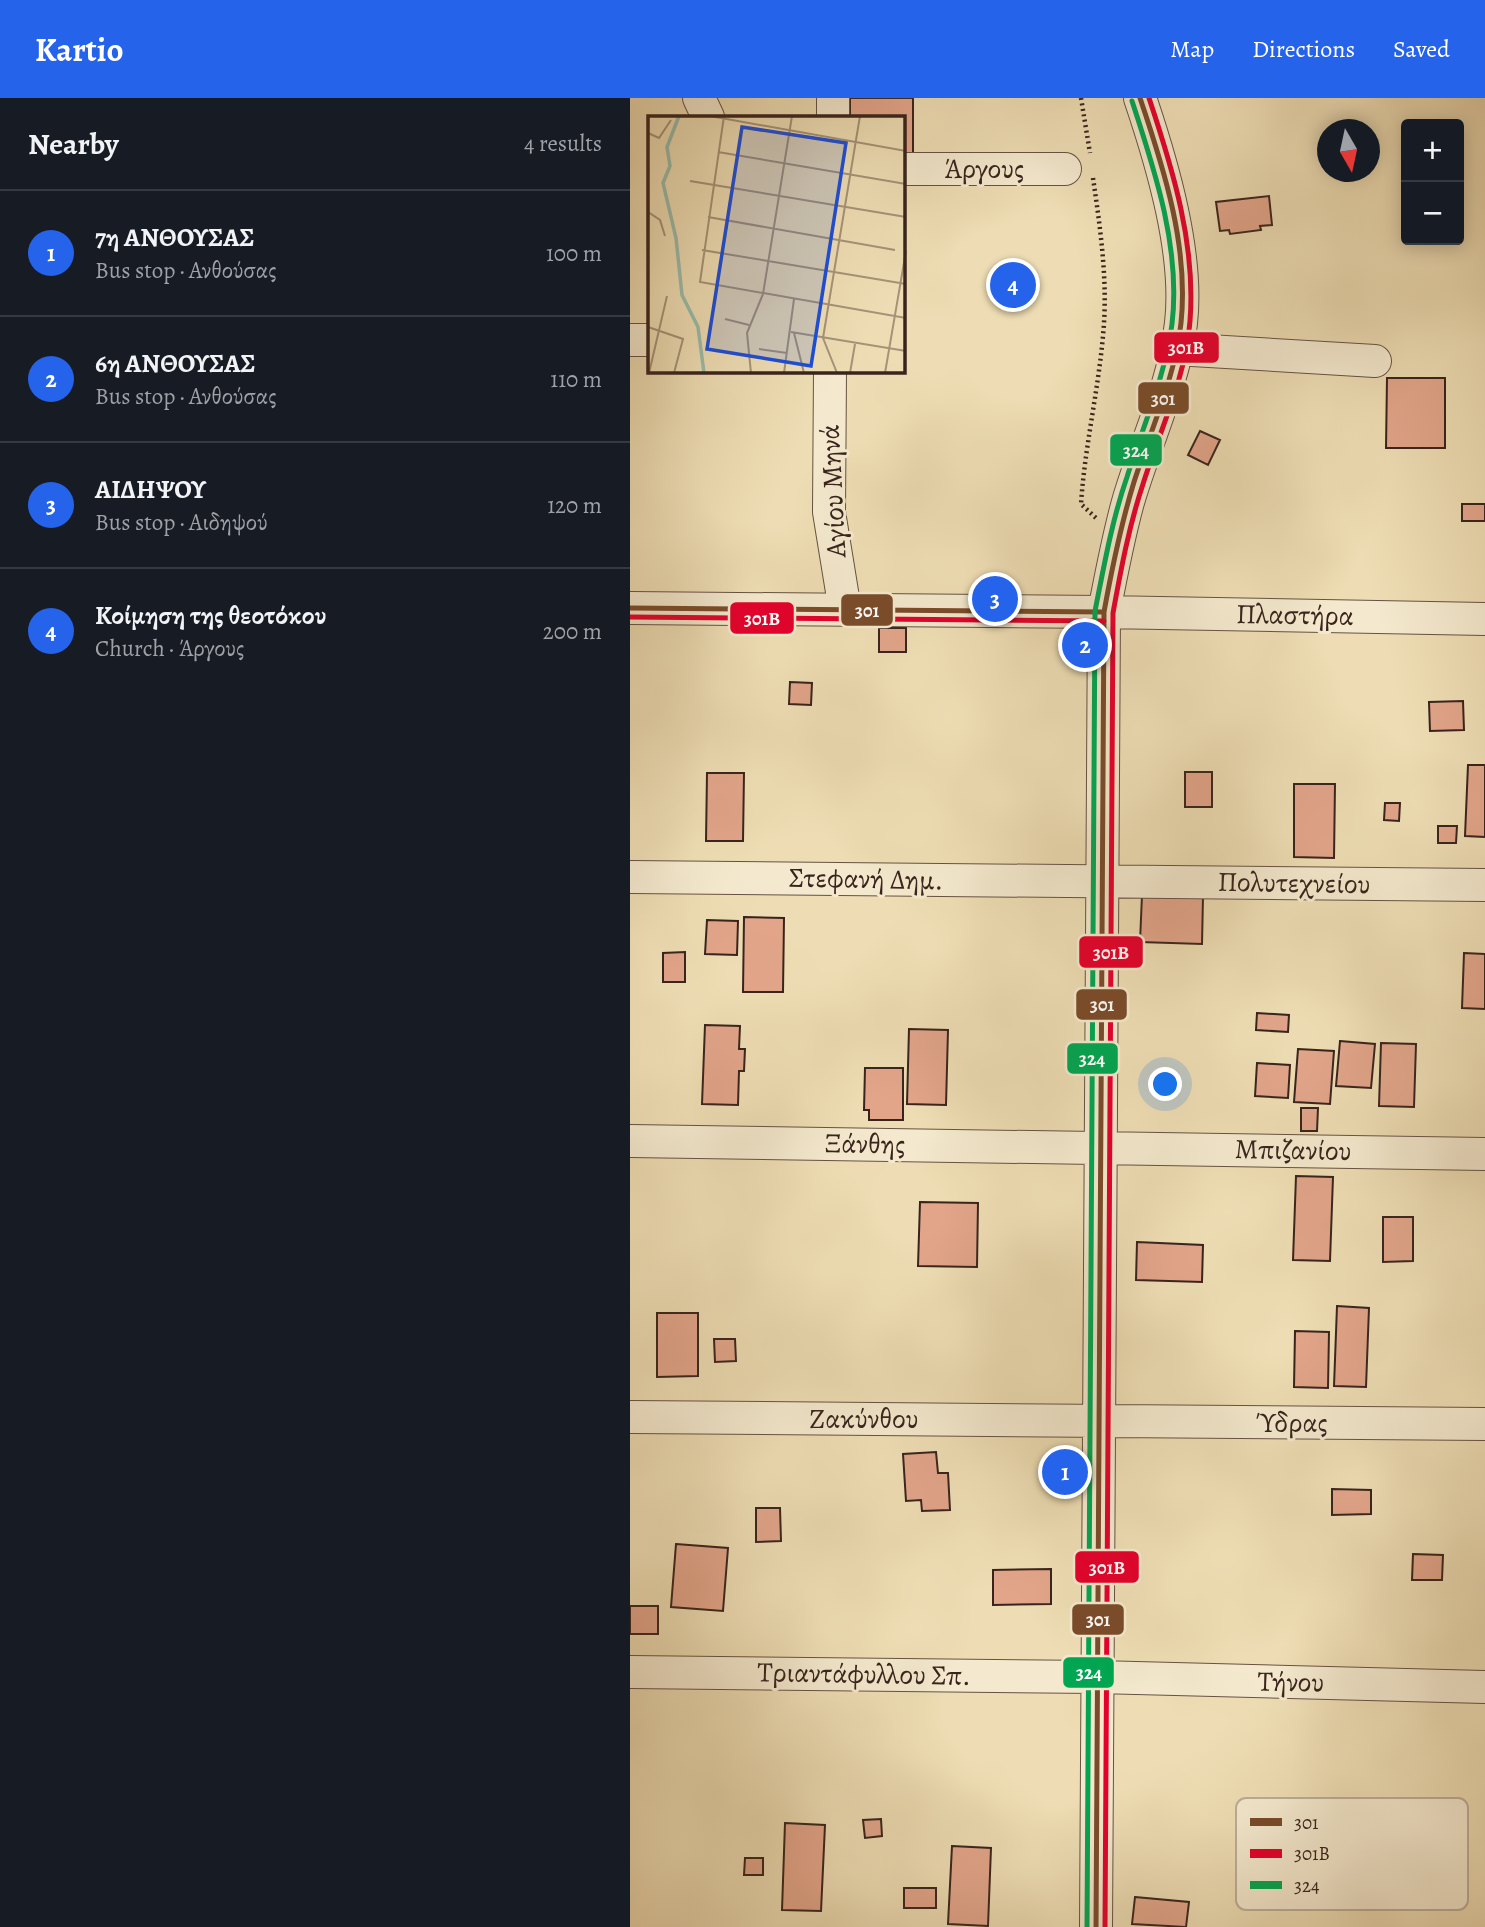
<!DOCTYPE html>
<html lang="en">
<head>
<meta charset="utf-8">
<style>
  :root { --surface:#171b24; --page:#242831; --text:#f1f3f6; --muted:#9ea1a6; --line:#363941; --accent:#2563eb }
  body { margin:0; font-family:Alegreya,serif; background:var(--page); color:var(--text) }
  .controls { position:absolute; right:21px; top:21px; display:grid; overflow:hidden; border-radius:7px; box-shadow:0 4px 18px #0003 }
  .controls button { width:63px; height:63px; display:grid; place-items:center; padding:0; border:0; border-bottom:2px solid var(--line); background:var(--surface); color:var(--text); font:35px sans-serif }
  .compass { position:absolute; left:687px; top:21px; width:63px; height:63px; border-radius:50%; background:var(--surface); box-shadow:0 4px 18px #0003; rotate:171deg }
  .you { position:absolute; left:536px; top:987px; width:24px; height:24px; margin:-18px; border:5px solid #fff; border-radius:50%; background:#1a73e8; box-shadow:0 0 0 10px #1a73e833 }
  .badge { display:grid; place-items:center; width:46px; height:46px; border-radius:50%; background:var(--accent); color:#fff; font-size:23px; font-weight:700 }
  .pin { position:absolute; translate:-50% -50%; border:4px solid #fff; box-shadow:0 2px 7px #0006 }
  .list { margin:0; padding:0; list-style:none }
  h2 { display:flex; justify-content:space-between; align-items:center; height:91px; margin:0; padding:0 28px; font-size:30px }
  h2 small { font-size:23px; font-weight:400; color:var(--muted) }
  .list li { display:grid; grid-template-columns:46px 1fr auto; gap:21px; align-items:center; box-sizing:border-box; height:126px; padding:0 28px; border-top:2px solid var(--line) }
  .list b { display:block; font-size:26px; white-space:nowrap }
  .list p { margin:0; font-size:23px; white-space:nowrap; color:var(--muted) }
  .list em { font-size:23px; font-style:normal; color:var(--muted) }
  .map { position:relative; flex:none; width:855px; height:1829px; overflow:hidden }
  header { display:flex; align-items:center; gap:42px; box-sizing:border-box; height:98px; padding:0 35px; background:var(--accent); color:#fff }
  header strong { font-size:33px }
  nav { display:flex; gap:38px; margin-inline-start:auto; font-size:24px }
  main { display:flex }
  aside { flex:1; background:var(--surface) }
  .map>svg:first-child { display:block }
  .building { fill:#e2a58a; stroke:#38241d; stroke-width:2 }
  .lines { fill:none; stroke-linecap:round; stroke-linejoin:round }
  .minor-casing { stroke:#665243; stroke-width:34 }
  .path { stroke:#38241d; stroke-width:4.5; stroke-dasharray:2 3.5; stroke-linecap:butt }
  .minor { stroke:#f4e9ce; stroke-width:32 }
  .bus-1-casing { stroke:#f4e9ce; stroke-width:10 }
  .bus-2-casing { stroke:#f4e9ce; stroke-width:10 }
  .bus-3-casing { stroke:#f4e9ce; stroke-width:10 }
  .bus-1 { stroke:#7a4b2a; stroke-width:5 }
  .bus-2 { stroke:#e4002b; stroke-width:5 }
  .bus-3 { stroke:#00a651; stroke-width:5 }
  .labels { text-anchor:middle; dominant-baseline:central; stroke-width:6; stroke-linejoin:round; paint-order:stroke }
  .street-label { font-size:28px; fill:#38241d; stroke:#f4e9ce }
  .inset-river { fill:none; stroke:#99bcaa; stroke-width:3.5 }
  .inset-road { fill:none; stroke:#a59378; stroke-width:2 }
  .view { fill:#1d4ed8; fill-opacity:0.15; stroke:#1d4ed8; stroke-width:3.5 }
  .inset-edge { fill:none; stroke:#38241d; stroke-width:3.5 }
  .key { fill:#f4e9ce; stroke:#bcae99; stroke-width:2 }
  .key-label { font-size:19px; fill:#38241d }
  .line-badge { stroke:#f4e9ce; stroke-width:2.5 }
  .badge-label { font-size:19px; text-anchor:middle; font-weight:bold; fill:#fff }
</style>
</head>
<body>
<header>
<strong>Kartio</strong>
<nav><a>Map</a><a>Directions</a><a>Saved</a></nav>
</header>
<main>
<aside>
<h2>Nearby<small>4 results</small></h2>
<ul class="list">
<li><span class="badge">1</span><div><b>7η ΑΝΘΟΥΣΑΣ</b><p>Bus stop · Ανθούσας</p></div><em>100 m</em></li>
<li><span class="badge">2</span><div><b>6η ΑΝΘΟΥΣΑΣ</b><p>Bus stop · Ανθούσας</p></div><em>110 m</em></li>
<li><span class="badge">3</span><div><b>ΑΙΔΗΨΟΥ</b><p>Bus stop · Αιδηψού</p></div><em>120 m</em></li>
<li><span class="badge">4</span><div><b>Κοίμηση της θεοτόκου</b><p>Church · Άργους</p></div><em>200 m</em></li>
</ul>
</aside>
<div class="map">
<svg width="855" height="1829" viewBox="0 0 855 1829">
  <rect width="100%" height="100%" fill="#eeddb4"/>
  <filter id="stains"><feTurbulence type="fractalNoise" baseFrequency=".00286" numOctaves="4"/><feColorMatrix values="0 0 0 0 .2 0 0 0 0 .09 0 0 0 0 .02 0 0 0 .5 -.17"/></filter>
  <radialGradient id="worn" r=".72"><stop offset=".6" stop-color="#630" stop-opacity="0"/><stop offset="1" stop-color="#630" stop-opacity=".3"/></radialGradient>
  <path class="building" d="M220,0h63v57h-10v-38h-53z
    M639,98l3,29 -12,1 1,4 -31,4 -1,-4 -9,1 -4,-29z
    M757,280h58v70h-59z
    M570,333l20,9 -12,25 -20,-10z
    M832,406h23v17h-23z
    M249,530h27v24h-27z
    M160,584l22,1 -1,22 -22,-1z
    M833,603l1,29 -34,1 -1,-29z
    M838,667h17v72l-20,-1z
    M555,674h27v35h-27z
    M77,675h37l-1,68h-37z
    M664,686h41l-1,74 -40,-1z
    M755,705h15l-1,18 -15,-1z
    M808,728h19l-1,17h-18z
    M512,797l61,2 -1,47 -62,-2z
    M114,819l40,1 -1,74h-40z
    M77,822l31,1 -1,34 -32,-1z
    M55,854v30h-22v-29z
    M834,855l21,1v55l-23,-1z
    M627,915l32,2 -1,17 -32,-2z
    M75,927l35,1 -1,23h6l-1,22h-5l-1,34 -36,-1z
    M279,931l39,1 -2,75 -39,-1z
    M710,943l35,3 -4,44 -35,-2z
    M751,945l35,1 -2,63 -35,-1z
    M668,951l36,2 -4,53 -36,-2z
    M627,965l33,2 -2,33 -33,-2z
    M235,970h38v52h-34v-10h-5z
    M671,1010h17l-1,23h-16z
    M666,1078l37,1 -3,84 -37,-1z
    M290,1104l58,1 -1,64 -59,-1z
    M753,1119h30v44l-30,1z
    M507,1144l66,3 -1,37 -66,-2z
    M707,1208l32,2 -3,79 -32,-1z
    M27,1215h41v63l-41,1z
    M665,1233l34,1 -1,56 -34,-1z
    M84,1241h21l1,22 -21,1z
    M306,1354l2,21h10l2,37 -28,1 -1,-11 -15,1 -3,-47z
    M702,1391l39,1v24l-39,1z
    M126,1410h24l1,33 -25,1z
    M46,1446l52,4 -5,63 -52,-4z
    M783,1456l30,1 -1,25h-30z
    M421,1471v35l-58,1v-35z
    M0,1508h28v28h-28z
    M251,1721l1,17 -17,2 -2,-18z
    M155,1725l40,2 -4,86 -39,-1z
    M322,1748l39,2 -3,78 -40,-2z
    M115,1760h18v17h-19z
    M274,1790h32v20h-32z
    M505,1799l54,5 -3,25 -54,-3z"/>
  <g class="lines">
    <defs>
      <path id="minor" d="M69,0l9,19
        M203,19v-19
        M273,71h162
        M0,242h19
        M545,251l200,12
        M200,273l-1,141 16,98
        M0,510l474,4 381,7
        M0,779l855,8
        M0,1043l855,13
        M0,1319l855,7
        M0,1574l467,5 388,10
        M466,1829l8,-1315c7,-37 14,-74 24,-110 17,-59 46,-117 53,-179 8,-69 -19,-160 -41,-225"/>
    </defs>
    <use href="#minor" class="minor-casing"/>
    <path class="path" d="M451,0l9,55
      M463,80c7,48 14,97 11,145 -4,61 -19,120 -23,181l15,14"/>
    <use href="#minor" class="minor"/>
    <defs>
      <path id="bus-1" d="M0,510l474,4
        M466,1829l8,-1315c8,-44 17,-88 30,-130 17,-53 41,-104 47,-159 8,-76 -17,-154 -41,-225"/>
      <path id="bus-2" d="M0,519l474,4
        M475,1829l8,-1314c8,-44 16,-87 30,-129 17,-54 43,-107 47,-163 6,-76 -17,-151 -41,-223"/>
      <path id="bus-3" d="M457,1829l8,-1316c9,-45 17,-91 32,-134 16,-51 38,-100 45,-153 9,-75 -17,-153 -40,-223"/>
    </defs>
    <use href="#bus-1" class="bus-1-casing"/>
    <use href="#bus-2" class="bus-2-casing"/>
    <use href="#bus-3" class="bus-3-casing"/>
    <use href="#bus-1" class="bus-1"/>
    <use href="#bus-2" class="bus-2"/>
    <use href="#bus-3" class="bus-3"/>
  </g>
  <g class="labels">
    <g class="street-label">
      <text x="354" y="71">Άργους</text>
      <text transform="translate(203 393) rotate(-93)">Αγίου Μηνά</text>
      <text transform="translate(665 517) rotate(1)">Πλαστήρα</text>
      <text transform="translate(236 781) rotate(1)">Στεφανή Δημ.</text>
      <text transform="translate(664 785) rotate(1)">Πολυτεχνείου</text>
      <text transform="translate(235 1046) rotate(1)">Ξάνθης</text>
      <text transform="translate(663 1052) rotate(1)">Μπιζανίου</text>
      <text x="234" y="1321">Ζακύνθου</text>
      <text x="662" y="1325">Ύδρας</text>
      <text transform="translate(234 1576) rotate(1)">Τριαντάφυλλου Σπ.</text>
      <text transform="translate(661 1584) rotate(1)">Τήνου</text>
    </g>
  </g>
  <g transform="translate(18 18)">
    <rect width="257" height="257" fill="#eeddb4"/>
    <path class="inset-river" d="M31,0l-12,31 3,19 -7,17 13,55 6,57 16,32 6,46"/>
    <path class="inset-road" d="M62,0l196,35M76,0l-24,166 206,36M0,17l11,5 12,-18M70,36l188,32M42,65l216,36M0,96l12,8 5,16M60,101l187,33M54,134l204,34M77,203l24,6M0,211l35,12 -9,34M143,216l115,19M146,217l10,40M111,233l28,4M1,257l18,-77M103,257l-4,-40 16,-39 29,-178M136,257l10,-74M189,257l-14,-35 37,-222M202,257l5,-29M237,257l21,-122"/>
    <path class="view" d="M94,11l104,16 -35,223 -104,-17z"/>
    <rect width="257" height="257" class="inset-edge"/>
  </g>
  <rect x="606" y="1700" width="232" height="112" rx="10" class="key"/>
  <rect x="620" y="1720" width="32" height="8" fill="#7a4b2a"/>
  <rect x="620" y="1751" width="32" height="9" fill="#e4002b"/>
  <rect x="620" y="1783" width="32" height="8" fill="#00a651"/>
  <g class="key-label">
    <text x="664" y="1731">301</text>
    <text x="664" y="1762">301B</text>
    <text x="664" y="1794">324</text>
  </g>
  <g class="line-badge">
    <rect x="523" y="233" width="67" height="33" rx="7" fill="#e4002b"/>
    <rect x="507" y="283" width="53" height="34" rx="7" fill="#7a4b2a"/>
    <rect x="479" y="335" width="54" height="34" rx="7" fill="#00a651"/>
    <rect x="210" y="495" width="54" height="34" rx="7" fill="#7a4b2a"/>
    <rect x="99" y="503" width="66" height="34" rx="7" fill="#e4002b"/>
    <rect x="448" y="837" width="66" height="34" rx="7" fill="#e4002b"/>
    <rect x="445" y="890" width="53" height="33" rx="7" fill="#7a4b2a"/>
    <rect x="436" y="944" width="53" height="33" rx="7" fill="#00a651"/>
    <rect x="444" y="1452" width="66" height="34" rx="7" fill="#e4002b"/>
    <rect x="441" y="1505" width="54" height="33" rx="7" fill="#7a4b2a"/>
    <rect x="432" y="1558" width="53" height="33" rx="7" fill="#00a651"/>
  </g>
  <g class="badge-label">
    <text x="556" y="256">301B</text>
    <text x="533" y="307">301</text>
    <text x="506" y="359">324</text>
    <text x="237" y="519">301</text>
    <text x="132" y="527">301B</text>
    <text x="481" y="861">301B</text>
    <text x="472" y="913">301</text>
    <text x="462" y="967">324</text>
    <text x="477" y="1476">301B</text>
    <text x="468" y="1528">301</text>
    <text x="459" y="1581">324</text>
  </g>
  <rect width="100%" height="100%" filter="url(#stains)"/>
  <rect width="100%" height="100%" fill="url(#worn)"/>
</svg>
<div class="controls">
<button>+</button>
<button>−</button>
</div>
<svg class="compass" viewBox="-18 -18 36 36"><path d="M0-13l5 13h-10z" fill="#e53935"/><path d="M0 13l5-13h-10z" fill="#9ea1a6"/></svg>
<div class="you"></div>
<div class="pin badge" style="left:435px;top:1374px">1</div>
<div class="pin badge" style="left:455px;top:547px">2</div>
<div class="pin badge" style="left:365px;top:501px">3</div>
<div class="pin badge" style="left:383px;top:187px">4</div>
</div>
</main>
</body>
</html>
